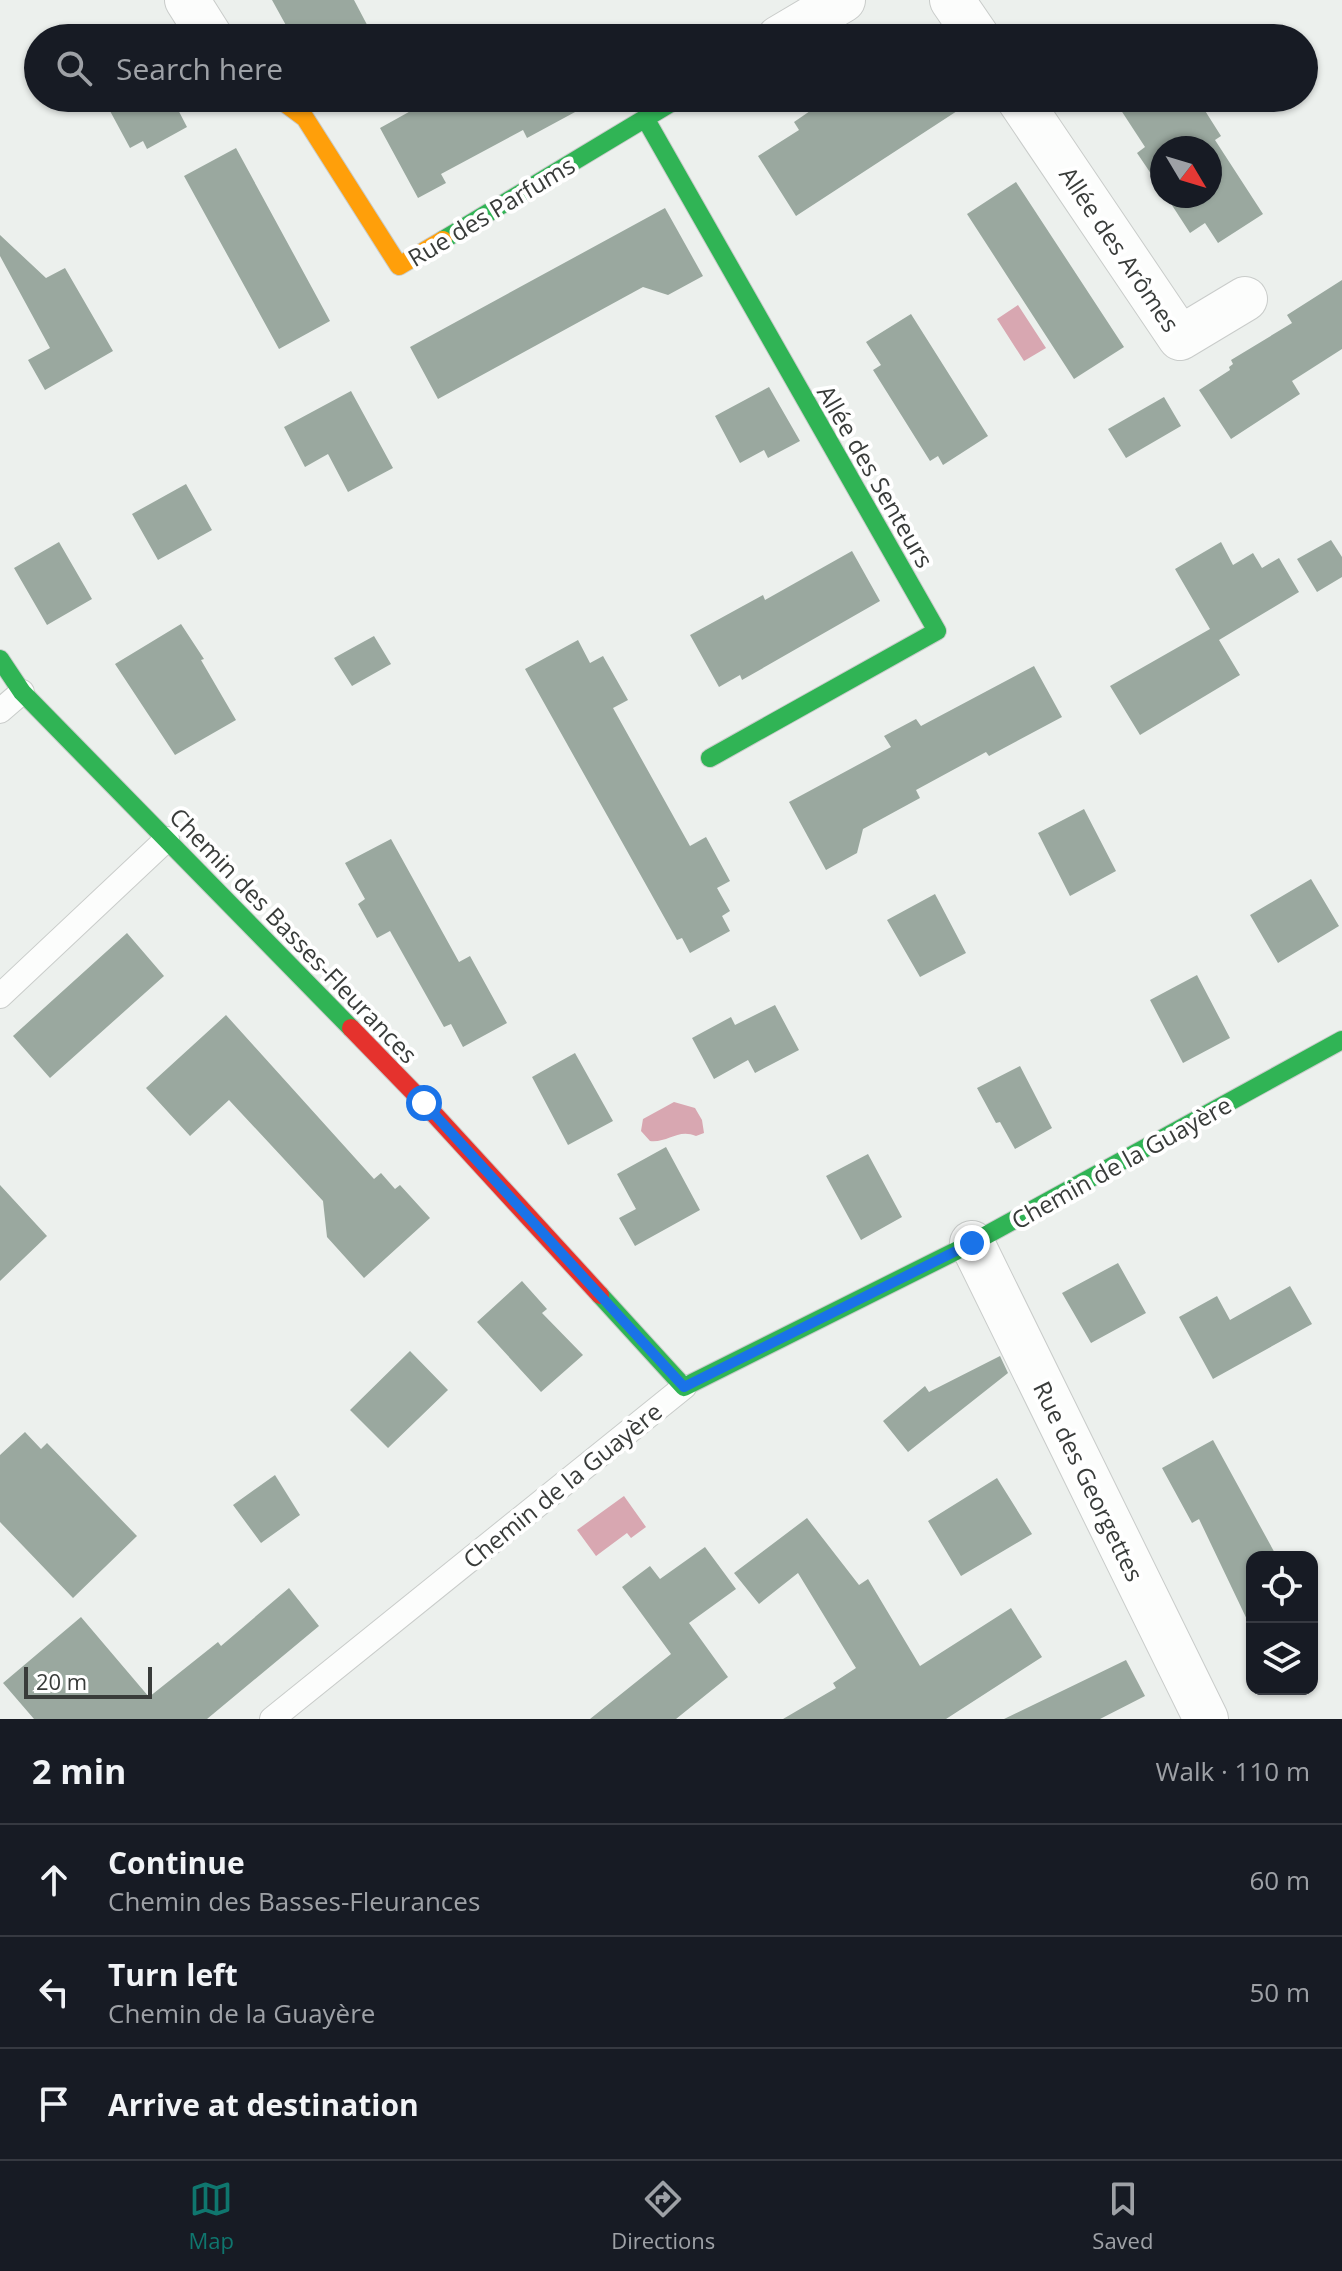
<!DOCTYPE html>
<html lang="en">
<head>
<meta charset="utf-8">
<style>
  :root { --surface:#171b24; --page:#20242c; --text:#f1f3f6; --muted:#9ea1a6; --line:#363941; --accent:#0f766e }
  body { margin:0; font-family:"Open Sans",sans-serif; background:var(--page); color:var(--text) }
  .controls { position:absolute; right:24px; bottom:24px; display:grid; overflow:hidden; border-radius:16px; box-shadow:0 2px 6px #0004 }
  .controls button { width:72px; height:72px; display:grid; place-items:center; padding:0; border:0; border-bottom:2px solid var(--line); background:var(--surface); color:var(--text); font:40px sans-serif }
  .compass { position:absolute; left:1150px; top:136px; width:72px; height:72px; border-radius:50%; background:var(--surface); box-shadow:0 2px 6px #0004; rotate:128deg }
  .scale { position:absolute; left:24px; bottom:20px; width:128px; box-sizing:border-box; padding-left:8px; border:4px solid #393c3a; border-top:0; font-size:22px; line-height:28px; white-space:nowrap; color:#393c3a; -webkit-text-stroke:6px #fff; paint-order:stroke }
  .stop { position:absolute; width:24px; height:24px; margin:-18px; border:6px solid #1a73e8; border-radius:50%; background:#fff }
  .stop.end { background:#1a73e8; border-color:#fff; box-shadow:0 2px 8px #0008 }
  .list { margin:0; padding:0; list-style:none }
  h2 { display:flex; justify-content:space-between; align-items:center; height:104px; margin:0; padding:0 32px; font-size:34px }
  h2 small { font-size:26px; font-weight:400; color:var(--muted) }
  .list li { display:grid; grid-template-columns:52px 1fr auto; gap:24px; align-items:center; box-sizing:border-box; height:112px; padding:0 32px; border-top:2px solid var(--line) }
  .list b { display:block; font-size:30px; white-space:nowrap }
  .list p { margin:0; font-size:26px; white-space:nowrap; color:var(--muted) }
  .list em { font-size:26px; font-style:normal; color:var(--muted) }
  .icon { flex:none; width:44px; height:44px; fill:none; stroke:currentColor; stroke-width:2; stroke-linecap:round; stroke-linejoin:round }
  .map { position:relative; flex:none; width:1342px; height:1719px; overflow:hidden }
  .search { position:absolute; background:var(--surface); box-shadow:0 2px 6px #0004; left:24px; right:24px; top:24px; height:88px; display:flex; align-items:center; gap:20px; box-sizing:border-box; padding:0 28px; border-radius:44px; color:var(--muted); font-size:30px }
  .sheet { height:440px; background:var(--surface) }
  nav { display:flex; justify-content:space-around; align-items:center; box-sizing:border-box; height:112px; border-top:2px solid var(--line); background:var(--surface); font-size:22px; color:var(--muted) }
  nav a { display:grid; justify-items:center; gap:4px }
  nav .on { color:var(--accent) }
  .map>svg:first-child { display:block }
  .water { fill:#d8a7b1 }
  .building { fill:#9aa89f }
  .lines { fill:none; stroke-linecap:round; stroke-linejoin:round }
  .lane-casing { stroke:#c9ccca; stroke-width:26 }
  .street-casing { stroke:#c9ccca; stroke-width:46 }
  .fast-casing { stroke:#c9ccca; stroke-width:20 }
  .slow-casing { stroke:#c9ccca; stroke-width:20 }
  .jam-casing { stroke:#c9ccca; stroke-width:20 }
  .lane { stroke:#fcfdfc; stroke-width:24 }
  .street { stroke:#fcfdfc; stroke-width:44 }
  .fast { stroke:#30b455; stroke-width:18 }
  .slow { stroke:#ff9f0a; stroke-width:18 }
  .jam { stroke:#e5322d; stroke-width:18 }
  .route { stroke:#1a73e8; stroke-width:10 }
  .labels { text-anchor:middle; dominant-baseline:central; stroke-width:8; stroke-linejoin:round; paint-order:stroke }
  .street-label { font-size:24px; fill:#393c3a; stroke:#fff }
</style>
</head>
<body>
<div class="map">
<svg width="1342" height="1719" viewBox="0 0 1342 1719">
  <rect width="100%" height="100%" fill="#ecf0ed"/>
  <path class="water" d="M1018,305l28,43 -22,13 -27,-42z
    M674,1102l21,6 7,12 2,13 -8,3c-18,-8 -28,7 -46,5l-9,-10 2,-12z
    M624,1496l22,31 -15,11 -4,-5 -31,23 -19,-26z"/>
  <path class="building" d="M272,0h82l20,38h-81z
    M103,98h69l15,29 -40,22 -4,-8 -13,7z
    M434,98h167l-74,40 -4,-8 -82,44 5,9 -28,15 -38,-70z
    M829,98h148l-181,118 -38,-60 41,-26 -5,-8z
    M1113,98h84l24,38 -6,4 48,74 -45,29 -13,-20 -15,10 -24,-37h44v-48h-48v42l-25,-37 8,-6z
    M236,148l94,173 -51,28 -95,-173z
    M1016,182l108,165 -50,32 -107,-165z
    M665,208l38,68 -35,19 -25,-8 -205,112 -28,-52z
    M0,235l46,43 19,-10 48,83 -68,39 -17,-30 22,-12 -50,-92z
    M1342,280v69l-50,32 8,13 -69,45 -32,-49 31,-20 -1,-3 4,-3 -2,-4 61,-37 -5,-8z
    M911,314l77,122 -45,29 -5,-9 -8,5 -57,-91 8,-5 -15,-23z
    M769,387l31,54 -32,17 -4,-8 -24,13 -25,-47z
    M351,391l42,77 -45,24 -20,-38 -23,13 -21,-40z
    M1164,397l17,29 -55,32 -18,-29z
    M186,484l26,46 -54,30 -26,-46z
    M1331,540l11,17v20l-25,15 -20,-33z
    M59,542l33,57 -45,26 -33,-57z
    M1221,542l12,23 20,-12 9,15 17,-10 20,34 -80,48 21,35 -100,60 -30,-49 100,-57 -35,-60z
    M852,551l28,50 -138,79 -2,-5 -21,12 -29,-52 73,-40 2,5z
    M181,624l23,35 -3,1 35,60 -61,35 -60,-91z
    M374,636l17,28 -39,22 -18,-28z
    M578,640l12,23 13,-7 25,44 -15,8 77,138 16,-9 24,44 -13,7 13,23 -8,5 8,15 -40,22 -8,-15 -5,2 -152,-271z
    M1034,666l28,51 -73,39 -3,-4 -70,38 4,8 -57,31 -6,24 -31,17 -37,-68 102,-55 -7,-11 32,-17 5,7z
    M1084,809l32,62 -46,25 -32,-63z
    M391,839l68,123 11,-6 37,67 -44,24 -12,-23 -7,3 -54,-96 -13,7 -19,-34 7,-5 -20,-36z
    M1311,879l28,47 -61,37 -28,-48z
    M935,894l31,59 -46,24 -33,-57z
    M127,933l37,43 -114,102 -37,-42z
    M1197,975l33,63 -47,25 -33,-63z
    M775,1005l24,45 -44,23 -7,-13 -34,19 -22,-41 39,-21 4,8z
    M226,1015l148,164 7,-6 14,16 5,-4 30,33 -66,60 -37,-41 -4,-36 -94,-101 -39,36 -44,-48z
    M575,1053l38,68 -45,24 -36,-68z
    M1020,1066l32,62 -37,21 -15,-27 -4,1 -19,-35z
    M666,1147l34,63 -65,36 -16,-28 17,-9 -19,-35z
    M868,1154l34,63 -41,23 -35,-64z
    M0,1185l47,51 -47,45z
    M1118,1263l28,50 -55,30 -29,-50z
    M522,1281l25,28 -5,4 41,42 -42,37 -64,-70z
    M1290,1286l22,38 -99,55 -34,-62 38,-21 13,24z
    M410,1351l38,39 -60,58 -38,-38z
    M1000,1356l8,17 -100,79 -25,-31 42,-35 4,6z
    M25,1432l16,17 6,-6 90,93 -64,62 -73,-76v-67z
    M1213,1440l64,117h-25v73l-53,-111 -7,4 -30,-55z
    M275,1475l25,40 -39,28 -28,-38z
    M997,1478l35,56 -71,42 -33,-55z
    M807,1518l52,67 9,-6 52,87 91,-58 31,49 -96,62h-163l53,-31 -3,-5 23,-15 -58,-95 -39,31 -25,-31z
    M705,1547l31,42 -47,34 39,54 -52,42h-86l81,-65 -49,-67 28,-21 10,13z
    M289,1588l30,38 -112,93h-173l-31,-36 78,-66 68,80 69,-55 3,4z
    M1126,1660l19,36 -45,23h-96z"/>
  <g class="lines">
    <defs>
      <path id="lane" d="M0,711l22,-19
        M0,996l167,-157
        M272,1719l412,-332"/>
      <path id="street" d="M187,0l24,38
        M952,0l26,38
        M779,38l64,-38
        M1018,98l162,240 65,-39
        M972,1243l234,476"/>
      <path id="fast" d="M645,118l292,513 -227,127
        M443,240l236,-142
        M0,659l22,33 329,336
        M600,1295l84,92 288,-144 370,-203"/>
      <path id="slow" d="M278,98l27,20 94,148 44,-26"/>
      <path id="jam" d="M351,1028l73,75 176,192"/>
    </defs>
    <use href="#lane" class="lane-casing"/>
    <use href="#street" class="street-casing"/>
    <use href="#fast" class="fast-casing"/>
    <use href="#slow" class="slow-casing"/>
    <use href="#jam" class="jam-casing"/>
    <use href="#lane" class="lane"/>
    <use href="#street" class="street"/>
    <use href="#fast" class="fast"/>
    <use href="#slow" class="slow"/>
    <use href="#jam" class="jam"/>
  </g>
  <g class="lines">
    <path class="route" d="M424,1103l260,284 288,-144"/>
  </g>
  <g class="labels">
    <g class="street-label">
      <text transform="translate(491 211) rotate(-31)">Rue des Parfums</text>
      <text transform="translate(1120 249) rotate(56)">Allée des Arômes</text>
      <text transform="translate(876 476) rotate(60)">Allée des Senteurs</text>
      <text transform="translate(294 935) rotate(46)">Chemin des Basses-Fleurances</text>
      <text transform="translate(1121 1162) rotate(-29)">Chemin de la Guayère</text>
      <text transform="translate(1089 1481) rotate(64)">Rue des Georgettes</text>
      <text transform="translate(562 1485) rotate(-39)">Chemin de la Guayère</text>
    </g>
  </g>
</svg>
<div class="controls">
<button><svg class="icon" aria-label="locate" viewBox="0 0 24 24"><circle cx="12" cy="12" r="6"/><path d="M12 2v4M12 18v4M2 12h4M18 12h4"/></svg></button>
<button><svg class="icon" aria-label="layers" viewBox="0 0 24 24"><path d="M12 4l9 5-9 5-9-5zM3 14l9 5 9-5"/></svg></button>
</div>
<svg class="compass" viewBox="-18 -18 36 36"><path d="M0-13l5 13h-10z" fill="#e53935"/><path d="M0 13l5-13h-10z" fill="#9ea1a6"/></svg>
<div class="scale">20 m</div>
<div class="stop" style="left:424px;top:1103px"></div>
<div class="stop end" style="left:972px;top:1243px"></div>
<div class="search"><svg class="icon" aria-label="search" viewBox="0 0 24 24"><circle cx="10" cy="10" r="6"/><path d="M15 15l6 6"/></svg>Search here</div>
</div>
<section class="sheet">
<h2>2 min<small>Walk · 110 m</small></h2>
<ul class="list">
<li><svg class="icon" aria-label="ahead" viewBox="0 0 24 24"><path d="M12 20V5M6 11l6-6 6 6"/></svg><div><b>Continue</b><p>Chemin des Basses-Fleurances</p></div><em>60 m</em></li>
<li><svg class="icon" aria-label="left" viewBox="0 0 24 24"><path d="M17 20v-9H6M10 6l-5 5 5 5"/></svg><div><b>Turn left</b><p>Chemin de la Guayère</p></div><em>50 m</em></li>
<li><svg class="icon" aria-label="arrive" viewBox="0 0 24 24"><path d="M6 21V4h12l-3 4 3 4H6"/></svg><div><b>Arrive at destination</b></div></li>
</ul>
</section>
<nav>
<a class="on"><svg class="icon" aria-label="map" viewBox="0 0 24 24"><path d="M3 6l6-2 6 2 6-2v14l-6 2-6-2-6 2zM9 4v14M15 6v14"/></svg>Map</a>
<a><svg class="icon" aria-label="directions" viewBox="0 0 24 24"><path d="M12 3l9 9-9 9-9-9zM9 14v-3h6M13 9l2 2-2 2"/></svg>Directions</a>
<a><svg class="icon" aria-label="saved" viewBox="0 0 24 24"><path d="M7 4h10v16l-5-4-5 4z"/></svg>Saved</a>
</nav>
</body>
</html>
